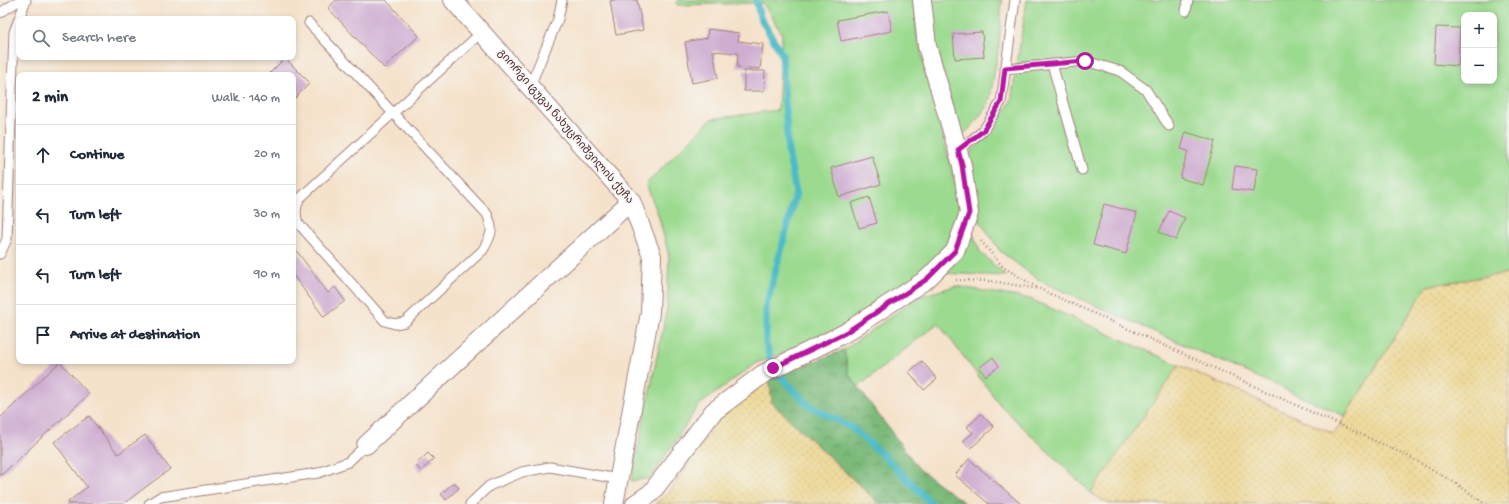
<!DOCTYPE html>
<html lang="en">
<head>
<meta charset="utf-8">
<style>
  :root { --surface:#fff; --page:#f2f2f3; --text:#1f2937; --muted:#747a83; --line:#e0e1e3 }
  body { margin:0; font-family:"Gochi Hand","Noto Sans Georgian",sans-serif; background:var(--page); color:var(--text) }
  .controls { position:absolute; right:12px; top:12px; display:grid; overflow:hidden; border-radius:8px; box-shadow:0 2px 6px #0003 }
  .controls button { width:36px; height:36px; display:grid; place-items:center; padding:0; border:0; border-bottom:1px solid var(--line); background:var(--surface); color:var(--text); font:20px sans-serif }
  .stop { position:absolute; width:12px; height:12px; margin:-9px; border:3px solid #b5179e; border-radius:50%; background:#fff }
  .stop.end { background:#b5179e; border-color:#fff; box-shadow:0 1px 4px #0008 }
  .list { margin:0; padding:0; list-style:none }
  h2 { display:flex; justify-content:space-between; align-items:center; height:52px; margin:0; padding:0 16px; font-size:17px }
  h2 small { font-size:13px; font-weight:400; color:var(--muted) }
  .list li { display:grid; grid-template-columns:26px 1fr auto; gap:12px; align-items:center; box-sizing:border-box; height:60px; padding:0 16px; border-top:1px solid var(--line) }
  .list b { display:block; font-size:15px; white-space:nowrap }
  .list em { font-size:13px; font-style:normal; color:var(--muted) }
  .icon { flex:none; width:22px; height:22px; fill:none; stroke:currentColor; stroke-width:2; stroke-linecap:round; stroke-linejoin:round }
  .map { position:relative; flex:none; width:1509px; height:504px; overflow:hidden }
  .search { position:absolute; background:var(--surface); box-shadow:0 2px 6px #0003; left:16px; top:16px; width:280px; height:44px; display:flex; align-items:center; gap:10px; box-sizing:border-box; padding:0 14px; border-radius:8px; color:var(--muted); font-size:15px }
  .panel { position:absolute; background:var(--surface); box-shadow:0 2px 6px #0003; left:16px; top:72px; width:280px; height:292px; border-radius:8px }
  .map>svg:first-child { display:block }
  .green { fill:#9bda8f; stroke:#727c5d; fill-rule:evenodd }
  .forest { fill:url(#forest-crowns); stroke:#636c52 }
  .sand { fill:url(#sand-dots); stroke:#9c7c64 }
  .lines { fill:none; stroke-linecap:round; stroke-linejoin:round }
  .stream { stroke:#4dbbc7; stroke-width:7 }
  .building { fill:#cfadd1 }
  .service-casing { stroke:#a0807b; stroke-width:11 }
  .minor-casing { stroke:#a0807b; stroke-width:20 }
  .path { stroke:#a0807b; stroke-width:2.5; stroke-dasharray:1 3; stroke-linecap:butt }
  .service { stroke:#fff; stroke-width:9 }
  .minor { stroke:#fff; stroke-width:18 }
  .route { stroke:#b5179e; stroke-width:5 }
  .labels { text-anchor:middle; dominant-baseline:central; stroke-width:3.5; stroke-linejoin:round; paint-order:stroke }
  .street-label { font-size:11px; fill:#4a1f2b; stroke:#f6f6f2 }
</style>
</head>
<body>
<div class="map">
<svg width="1509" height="504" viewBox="0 0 1509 504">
  <defs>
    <pattern id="forest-crowns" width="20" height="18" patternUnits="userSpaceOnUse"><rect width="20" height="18" fill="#7cba7a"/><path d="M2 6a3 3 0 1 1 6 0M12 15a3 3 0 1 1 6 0" fill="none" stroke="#689764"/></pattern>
    <pattern id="sand-dots" width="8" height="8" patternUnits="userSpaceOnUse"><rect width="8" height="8" fill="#eeda9e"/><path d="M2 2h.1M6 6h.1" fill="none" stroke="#cebb88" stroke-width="1.8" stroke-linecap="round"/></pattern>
  </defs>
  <rect width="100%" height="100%" fill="#f6f6f2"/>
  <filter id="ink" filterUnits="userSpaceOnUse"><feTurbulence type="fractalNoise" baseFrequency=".025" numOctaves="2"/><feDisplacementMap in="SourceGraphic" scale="8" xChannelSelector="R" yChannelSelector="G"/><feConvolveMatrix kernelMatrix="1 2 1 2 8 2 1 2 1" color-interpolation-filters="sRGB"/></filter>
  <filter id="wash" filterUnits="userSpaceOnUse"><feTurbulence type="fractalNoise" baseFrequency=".012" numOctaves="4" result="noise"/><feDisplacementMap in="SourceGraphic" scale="16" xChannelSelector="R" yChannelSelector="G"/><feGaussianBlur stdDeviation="0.9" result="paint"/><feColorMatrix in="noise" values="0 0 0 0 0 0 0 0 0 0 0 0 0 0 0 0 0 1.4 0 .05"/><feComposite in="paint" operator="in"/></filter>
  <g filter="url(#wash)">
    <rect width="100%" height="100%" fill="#f5e2cb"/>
    <path class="green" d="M677,0h238l2,36 45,174 -14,35 -26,29 -98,65 -68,24 -58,43 -47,72 -20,3 36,-172 2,-53 -11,-42 -12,-30 65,-65 67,-9 4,-76 -19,-31 -86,2z
      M931,0h71l-3,46 -10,57 -15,21 -13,13 -28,-101z
      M1027,0h482v273l-82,13 -82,130 -305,-135 -40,-30 -20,-30 -12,-66 18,-18 25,-35zM1464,15h30v66h-30z
      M970,226l10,26 26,24 -67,-3z
      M955,286l75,13 149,66 -88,128 -90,-87 -63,-83 -80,64 -9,-12 -5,-25 74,-53z"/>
    <path class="forest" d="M844,350l5,25 70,94 47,35h-87l-107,-101 -3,-24z"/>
    <path class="sand" d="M1509,273v231h-400l-18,-11 88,-128 155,69 93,-148z
      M769,379l3,24 107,101h-224l14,-11 47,-71z"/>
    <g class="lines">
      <path class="stream" d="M756,0l4,17 22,37 6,97 8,42 -30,114v36l7,25 35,37 44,23 32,28 48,48"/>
    </g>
    <g id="blocks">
      <path class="building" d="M336,0h50l33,36 -35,32 -56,-60z
        M614,0h23l6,30 -27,5 -6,-34z
        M888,11l4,20 -51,10 -4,-21z
        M1436,27l24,1 -2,38 -24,-2z
        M708,29l31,4 -1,8 25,3 -3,25 -23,-2 1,-14 -25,-2 5,27 -26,5 -7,-41 22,-4z
        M982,32l2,25 -29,2 -2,-25z
        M285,58l25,25 -17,17v-25h-25z
        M744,71h21l-1,20h-20z
        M1186,132l29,9 -12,44 -23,-7 8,-27 -7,-2z
        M872,156l9,28 -42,13 -8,-29z
        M1235,166l22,3 -3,23 -22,-3z
        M869,197l8,26 -18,5 -8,-25z
        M1104,204l33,9 -11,41 -33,-9z
        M1169,211l16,7 -9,22 -17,-8z
        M293,246l35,47 7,-6 10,14 -21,16 -31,-42z
        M993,357l6,9 -13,10 -7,-8z
        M922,361l15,18 -13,11 -15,-18z
        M60,362l29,32 -89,82v-58z
        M981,414l13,13 -24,22 -7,-8 10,-8 -6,-6z
        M89,416l29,38 27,-19 25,34 -47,35h-54l-1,-2 19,-15 -33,-45z
        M428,453l6,6 -13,12 -6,-6z
        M969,459l52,45h-32l-34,-29z
        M454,482l5,6 -13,12 -5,-6z"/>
    </g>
  </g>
  <g filter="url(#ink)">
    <use href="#blocks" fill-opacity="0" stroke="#a0807b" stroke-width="1"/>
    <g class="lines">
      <defs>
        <path id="service" d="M1186,11l2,-11
          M0,13l20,-13
          M309,23l178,191c7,16 5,20 -4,36l-78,72 -10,2 -10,-3 -87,-98c-3,-9 -2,-15 1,-24l183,-167
          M1052,64l30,106
          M1005,69l80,-8 35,10 26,19 23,36
          M530,86l28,-67 4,-19
          M958,150l25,-19 18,-29 14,-102
          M0,254l7,-15 7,-207 12,-32
          M149,504l11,-7 158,-24 30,-11 18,-17
          M470,504l19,-18 33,-14 28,-5 68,12"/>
        <path id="minor" d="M453,0l178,201 21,55 -2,57 -36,191
          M366,445l265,-244
          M635,504l16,-11 62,-81 50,-38 82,-41 82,-54 28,-28 14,-38 -7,-48 -35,-119 -5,-46"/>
      </defs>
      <use href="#service" class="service-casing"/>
      <use href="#minor" class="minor-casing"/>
      <path class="path" d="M981,241l22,26 35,21
        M956,280l34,1 50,8 364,165 53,30 28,20"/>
      <use href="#service" class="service"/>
      <use href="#minor" class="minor"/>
    </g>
  </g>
  <g class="lines" filter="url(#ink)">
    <path class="route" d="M773,368l72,-35 82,-54 28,-28 14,-38 -7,-48 -4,-15 25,-19 18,-29 4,-34 80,-7"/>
  </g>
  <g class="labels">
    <g class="street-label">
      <text transform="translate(565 127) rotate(49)">გიორგი (გუგა) ნახუცრიშვილის ქუჩა</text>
    </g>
  </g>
</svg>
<div class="controls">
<button>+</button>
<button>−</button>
</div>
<div class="stop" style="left:1085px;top:61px"></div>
<div class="stop end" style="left:773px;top:368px"></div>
<div class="search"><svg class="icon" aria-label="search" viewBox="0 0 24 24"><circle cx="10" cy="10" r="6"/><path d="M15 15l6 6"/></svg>Search here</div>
<section class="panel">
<h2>2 min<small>Walk · 140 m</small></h2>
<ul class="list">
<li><svg class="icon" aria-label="ahead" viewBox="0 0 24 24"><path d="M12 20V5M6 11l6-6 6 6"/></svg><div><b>Continue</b></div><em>20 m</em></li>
<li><svg class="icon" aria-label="left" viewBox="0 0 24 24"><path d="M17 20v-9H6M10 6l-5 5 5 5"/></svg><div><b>Turn left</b></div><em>30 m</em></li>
<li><svg class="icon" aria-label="left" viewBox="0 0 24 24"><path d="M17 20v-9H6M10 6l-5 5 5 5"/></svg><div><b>Turn left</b></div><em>90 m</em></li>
<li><svg class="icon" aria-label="arrive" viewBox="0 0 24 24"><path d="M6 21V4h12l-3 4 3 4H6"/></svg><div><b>Arrive at destination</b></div></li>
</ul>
</section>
</div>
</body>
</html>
